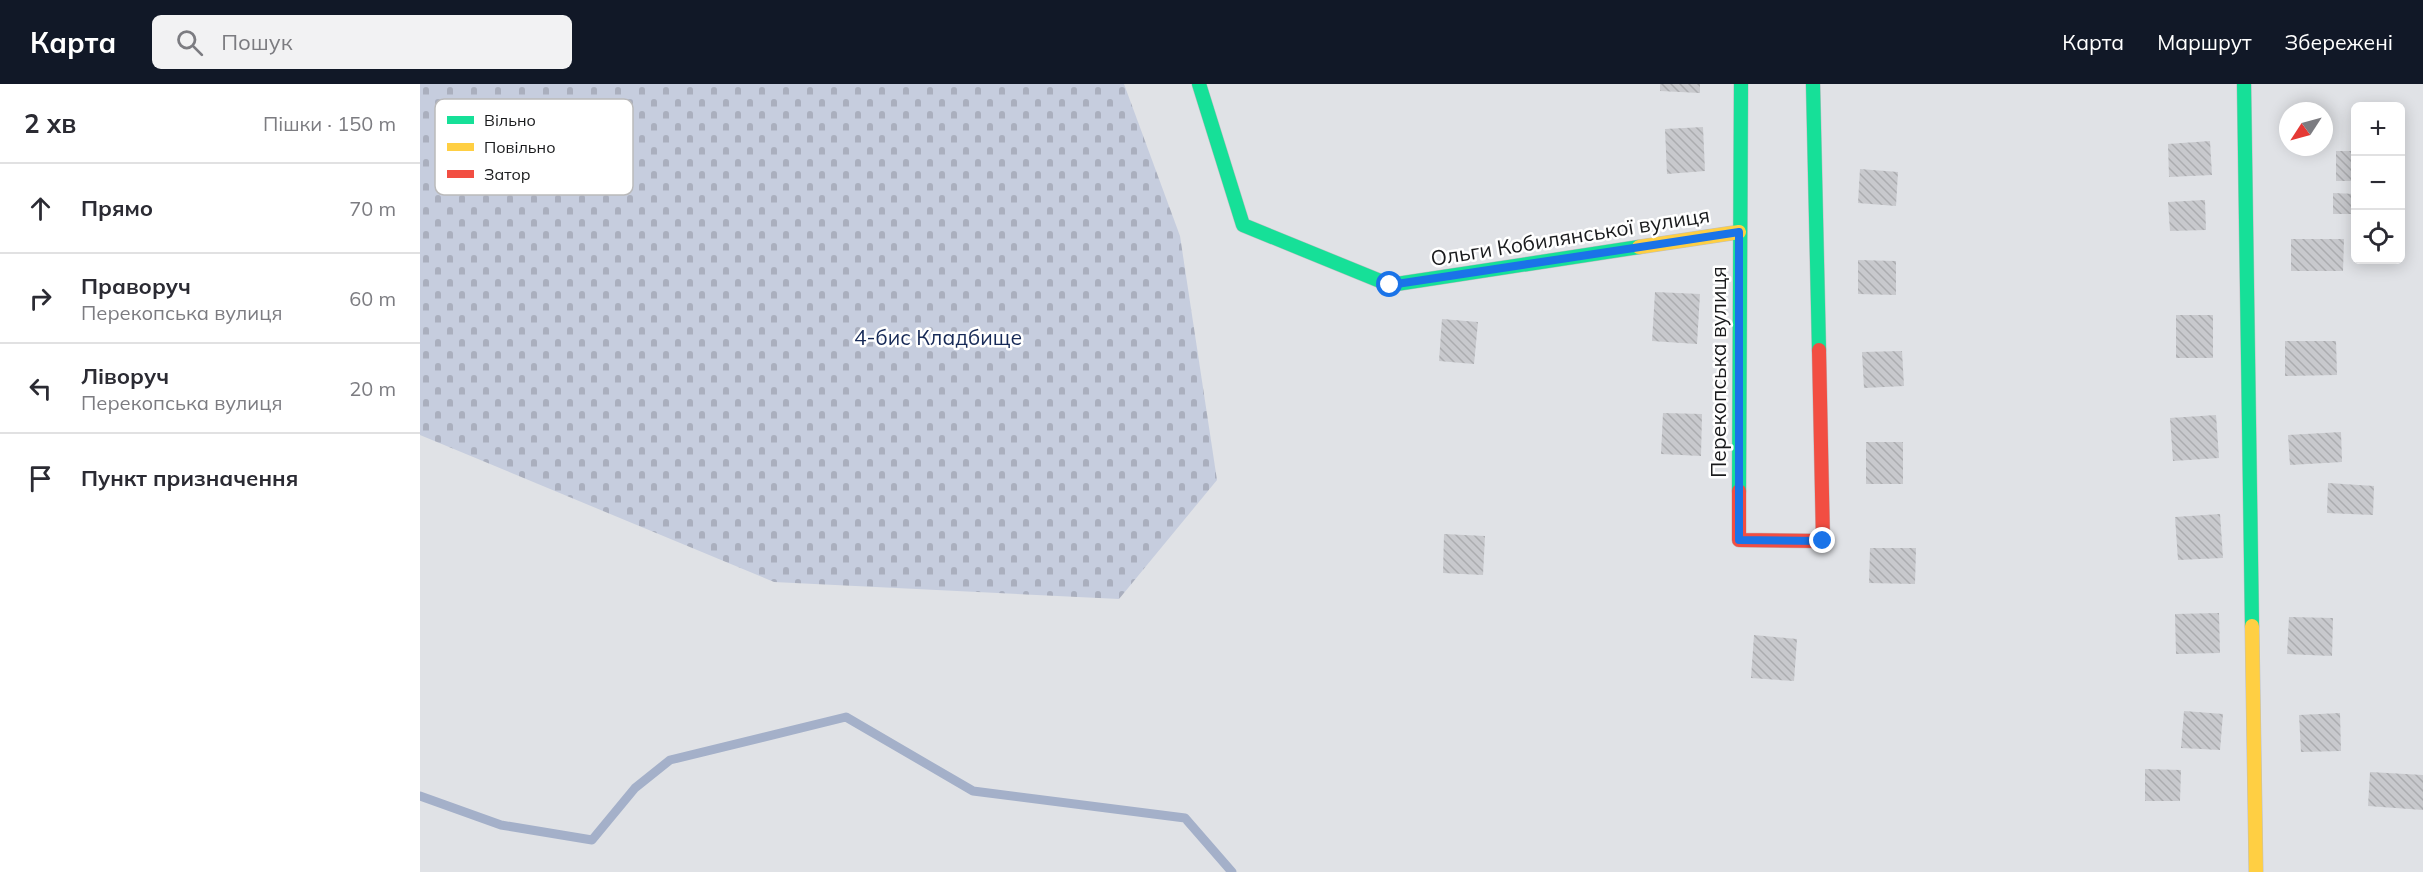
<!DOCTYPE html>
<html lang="uk">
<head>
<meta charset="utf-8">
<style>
  :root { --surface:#fff; --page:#f2f2f3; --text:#2b2b33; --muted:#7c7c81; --line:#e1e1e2; --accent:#111827 }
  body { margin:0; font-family:Mulish,sans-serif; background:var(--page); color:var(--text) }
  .controls { position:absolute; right:18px; top:18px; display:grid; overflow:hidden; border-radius:9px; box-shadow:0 3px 15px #0003 }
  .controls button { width:54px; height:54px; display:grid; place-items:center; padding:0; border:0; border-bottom:2px solid var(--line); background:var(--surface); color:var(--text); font:30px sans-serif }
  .compass { position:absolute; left:1859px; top:18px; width:54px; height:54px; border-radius:50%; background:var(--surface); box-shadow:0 3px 15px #0003; rotate:234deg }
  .stop { position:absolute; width:18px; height:18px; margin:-14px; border:4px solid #1a73e8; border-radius:50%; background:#fff }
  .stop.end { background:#1a73e8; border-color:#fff; box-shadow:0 2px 6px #0008 }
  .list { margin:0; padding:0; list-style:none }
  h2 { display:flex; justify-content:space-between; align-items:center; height:78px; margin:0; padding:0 24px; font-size:26px }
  h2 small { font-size:20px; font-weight:400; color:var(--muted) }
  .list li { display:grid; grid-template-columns:39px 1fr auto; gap:18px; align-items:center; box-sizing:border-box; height:90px; padding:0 24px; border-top:2px solid var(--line) }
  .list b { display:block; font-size:22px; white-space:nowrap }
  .list p { margin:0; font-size:20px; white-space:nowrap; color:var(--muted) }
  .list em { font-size:20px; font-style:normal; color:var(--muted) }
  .icon { flex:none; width:33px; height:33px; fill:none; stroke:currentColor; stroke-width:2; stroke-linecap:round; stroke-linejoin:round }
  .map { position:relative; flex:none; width:2003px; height:788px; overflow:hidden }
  header { display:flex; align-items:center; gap:36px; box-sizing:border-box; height:84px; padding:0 30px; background:var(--accent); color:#fff }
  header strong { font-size:28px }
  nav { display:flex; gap:33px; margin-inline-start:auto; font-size:21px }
  .search { width:420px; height:54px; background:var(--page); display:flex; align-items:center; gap:15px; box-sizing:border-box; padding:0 21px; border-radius:9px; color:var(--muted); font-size:22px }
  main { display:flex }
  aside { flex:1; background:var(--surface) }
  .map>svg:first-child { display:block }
  .cemetery { fill:url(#cemetery-stones) }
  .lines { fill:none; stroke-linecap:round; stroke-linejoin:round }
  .stream { stroke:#a4b0c9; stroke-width:9 }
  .building { fill:url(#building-back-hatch) }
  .fast-casing { stroke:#bdbec1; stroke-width:15 }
  .slow-casing { stroke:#bdbec1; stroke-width:15 }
  .jam-casing { stroke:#bdbec1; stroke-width:15 }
  .fast { stroke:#16e098; stroke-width:14 }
  .slow { stroke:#ffcf43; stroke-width:14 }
  .jam { stroke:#f24e42; stroke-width:14 }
  .route { stroke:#1a73e8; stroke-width:8 }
  .labels { text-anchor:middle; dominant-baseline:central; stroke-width:5; stroke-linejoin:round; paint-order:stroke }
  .street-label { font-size:21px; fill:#191a1c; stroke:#fff }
  .park-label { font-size:21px; fill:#172a57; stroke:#fff }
  .key { fill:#fff; stroke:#bababb; stroke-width:1.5 }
  .key-label { font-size:16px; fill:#191a1c }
</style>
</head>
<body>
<header>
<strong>Карта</strong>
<div class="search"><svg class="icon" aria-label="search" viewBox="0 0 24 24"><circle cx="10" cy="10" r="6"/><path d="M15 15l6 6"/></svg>Пошук</div>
<nav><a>Карта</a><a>Маршрут</a><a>Збережені</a></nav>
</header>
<main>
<aside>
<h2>2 хв<small>Пішки · 150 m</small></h2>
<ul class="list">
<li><svg class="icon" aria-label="ahead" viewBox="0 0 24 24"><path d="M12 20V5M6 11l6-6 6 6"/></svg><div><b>Прямо</b></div><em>70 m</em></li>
<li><svg class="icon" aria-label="right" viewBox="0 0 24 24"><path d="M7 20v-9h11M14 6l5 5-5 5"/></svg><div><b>Праворуч</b><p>Перекопська вулиця</p></div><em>60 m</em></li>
<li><svg class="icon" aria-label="left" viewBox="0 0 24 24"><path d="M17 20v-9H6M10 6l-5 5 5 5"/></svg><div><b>Ліворуч</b><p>Перекопська вулиця</p></div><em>20 m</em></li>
<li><svg class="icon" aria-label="arrive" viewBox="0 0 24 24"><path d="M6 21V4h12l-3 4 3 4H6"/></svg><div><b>Пункт призначення</b></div></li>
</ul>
</aside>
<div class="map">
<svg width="2003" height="788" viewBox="0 0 2003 788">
  <defs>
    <pattern id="cemetery-stones" width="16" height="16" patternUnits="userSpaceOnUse" patternTransform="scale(1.5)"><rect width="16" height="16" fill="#c6cdde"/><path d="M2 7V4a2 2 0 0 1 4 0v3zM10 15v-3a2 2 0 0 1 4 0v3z" fill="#aaafbe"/></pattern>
    <pattern id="building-back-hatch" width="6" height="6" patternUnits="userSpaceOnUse" patternTransform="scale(1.5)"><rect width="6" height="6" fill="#c8c9cd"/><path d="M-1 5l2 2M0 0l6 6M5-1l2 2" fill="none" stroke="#abacaf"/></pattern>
  </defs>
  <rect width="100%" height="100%" fill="#e0e2e6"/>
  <path class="cemetery" d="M0,0h704l56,152 37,244 -98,119 -345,-17 -354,-147z"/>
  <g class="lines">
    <path class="stream" d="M0,712l81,29 91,15 43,-52 35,-28 176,-43 127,74 212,27 47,54"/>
  </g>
  <path class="building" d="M1240,0h40v9l-40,-2z
    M1283,43l2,44 -38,3 -2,-45z
    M1790,57l2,34 -43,2 -1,-33z
    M1916,67h20v30h-20z
    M1440,85l38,3 -2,34 -38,-3z
    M1913,109l23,1v20h-23z
    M1785,116l1,30 -36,1 -2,-29z
    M1871,155h53l-1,32h-52z
    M1438,176l38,1v34l-38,-1z
    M1235,208l45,2 -3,50 -45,-3z
    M1756,231h37v43h-37z
    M1022,235l36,3 -4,42 -35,-3z
    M1865,257h51l1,34 -52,1z
    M1482,267l2,35 -40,2 -2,-36z
    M1243,329l39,1 -1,42 -40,-2z
    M1796,331l3,43 -46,3 -3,-43z
    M1921,348l1,30 -52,3 -2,-30z
    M1446,358h37v42h-37z
    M1908,399l46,3 -1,29 -46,-2z
    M1800,430l3,44 -45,2 -3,-43z
    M1024,450l41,2 -2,39 -40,-2z
    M1450,464h46l-1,36 -46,-1z
    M1799,529l1,40 -44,1 -1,-40z
    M1869,533l44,1 -1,38 -45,-2z
    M1334,551l43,4 -3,42 -43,-3z
    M1764,627l39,3 -3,36 -39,-2z
    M1920,629l1,38 -40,1 -2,-37z
    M1725,685l36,1 -1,31h-35z
    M1950,688l53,3v35l-55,-4z"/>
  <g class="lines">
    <defs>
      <path id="fast" d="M779,0l44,141 147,60 249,-38
        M1393,0l6,266
        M1824,0l8,542
        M1319,407l2,-407"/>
      <path id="slow" d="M1219,163l100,-15
        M1832,542l4,246"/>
      <path id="jam" d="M1319,407v49l84,1 -4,-191"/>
    </defs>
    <use href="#fast" class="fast-casing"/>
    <use href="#slow" class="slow-casing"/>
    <use href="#jam" class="jam-casing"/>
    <use href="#fast" class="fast"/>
    <use href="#slow" class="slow"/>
    <use href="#jam" class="jam"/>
  </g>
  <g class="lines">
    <path class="route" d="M970,201l349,-53v308l84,1"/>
  </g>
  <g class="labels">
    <g class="street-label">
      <text transform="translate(1150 152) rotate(-9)">Ольги Кобилянської вулиця</text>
      <text transform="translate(1298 288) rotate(-90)">Перекопська вулиця</text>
    </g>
    <g class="park-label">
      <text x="518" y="253">4-бис Кладбище</text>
    </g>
  </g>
  <rect x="15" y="15" width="198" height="96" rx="9" class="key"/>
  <rect x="27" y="32" width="27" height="8" fill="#16e098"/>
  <rect x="27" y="59" width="27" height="8" fill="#ffcf43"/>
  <rect x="27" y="86" width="27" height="8" fill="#f24e42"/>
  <g class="key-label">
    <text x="64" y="42">Вільно</text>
    <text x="64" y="69">Повільно</text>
    <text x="64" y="96">Затор</text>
  </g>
</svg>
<div class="controls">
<button>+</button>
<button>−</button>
<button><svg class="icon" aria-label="locate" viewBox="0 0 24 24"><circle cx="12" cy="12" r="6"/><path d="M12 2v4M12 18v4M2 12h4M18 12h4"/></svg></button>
</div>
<svg class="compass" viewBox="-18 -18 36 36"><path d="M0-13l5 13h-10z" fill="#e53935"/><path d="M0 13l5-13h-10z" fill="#7c7c81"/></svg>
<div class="stop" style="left:970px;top:201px"></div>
<div class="stop end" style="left:1403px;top:457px"></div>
</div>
</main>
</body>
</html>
